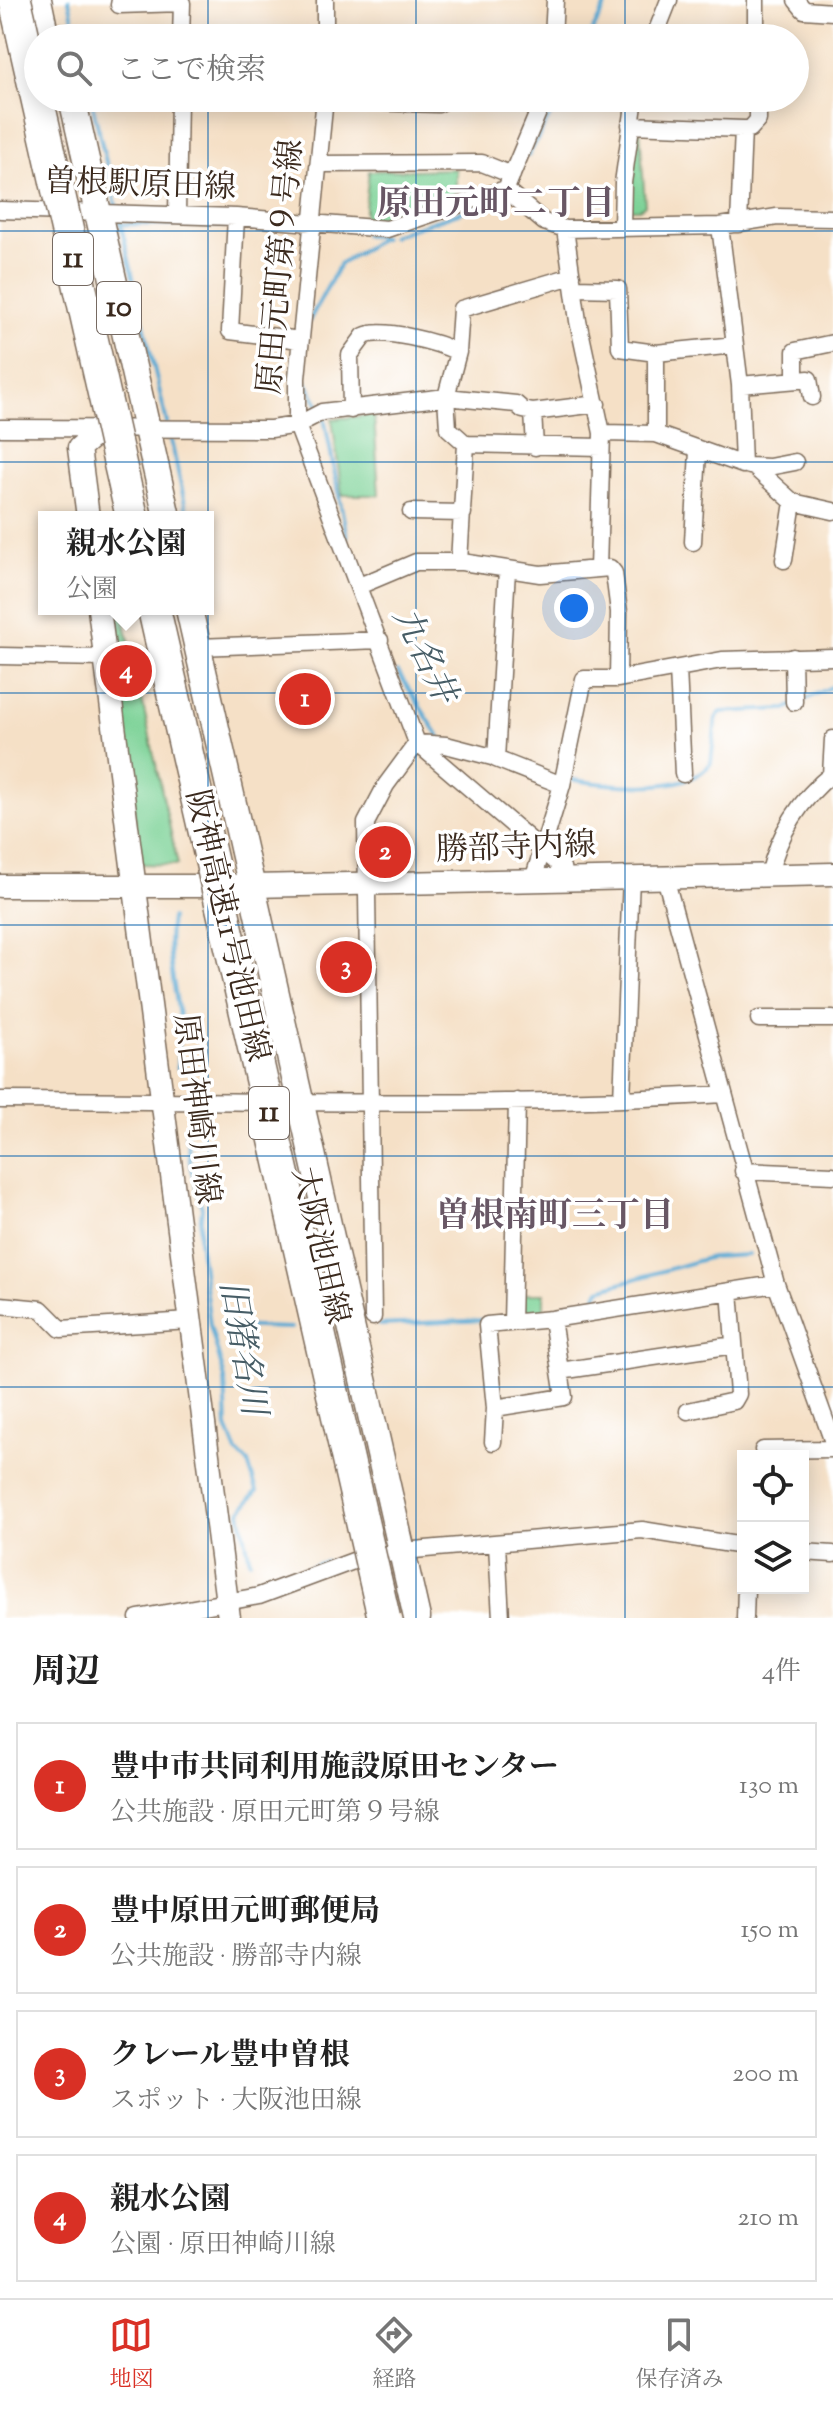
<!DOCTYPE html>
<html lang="ja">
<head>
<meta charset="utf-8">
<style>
  :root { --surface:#fff; --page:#f2f2f2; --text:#222; --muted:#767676; --line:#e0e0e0; --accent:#d93025 }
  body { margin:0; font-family:"Sorts Mill Goudy","Noto Serif JP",serif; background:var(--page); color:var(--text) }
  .controls { position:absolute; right:24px; bottom:24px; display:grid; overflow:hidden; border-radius:0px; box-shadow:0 4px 20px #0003 }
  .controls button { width:72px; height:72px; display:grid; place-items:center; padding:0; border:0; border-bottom:2px solid var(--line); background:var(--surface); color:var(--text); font:40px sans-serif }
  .you { position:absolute; left:574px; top:608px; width:28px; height:28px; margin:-20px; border:6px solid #fff; border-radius:50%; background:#1a73e8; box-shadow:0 0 0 12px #1a73e833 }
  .badge { display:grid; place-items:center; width:52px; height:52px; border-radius:50%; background:var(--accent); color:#fff; font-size:26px; font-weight:700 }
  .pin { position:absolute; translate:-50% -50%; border:4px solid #fff; box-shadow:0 2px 8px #0006 }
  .popup { position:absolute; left:38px; top:511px; width:176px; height:104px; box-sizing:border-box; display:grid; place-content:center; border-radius:0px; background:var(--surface); filter:drop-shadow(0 2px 6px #0005); font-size:26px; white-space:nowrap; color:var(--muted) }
  .popup b { font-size:30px; color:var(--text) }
  .popup::after { content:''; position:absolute; left:50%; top:100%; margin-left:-16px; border:16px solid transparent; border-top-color:var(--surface) }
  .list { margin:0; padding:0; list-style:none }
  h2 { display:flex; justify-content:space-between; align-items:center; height:104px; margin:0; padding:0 32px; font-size:34px }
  h2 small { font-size:26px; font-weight:400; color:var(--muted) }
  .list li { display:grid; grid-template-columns:52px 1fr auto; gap:24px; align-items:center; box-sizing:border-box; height:128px; margin:0 16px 16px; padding:0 16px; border:2px solid var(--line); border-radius:0px }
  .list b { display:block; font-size:30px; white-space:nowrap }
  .list p { margin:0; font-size:26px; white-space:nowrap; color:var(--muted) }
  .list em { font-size:26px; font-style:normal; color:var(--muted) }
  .icon { flex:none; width:44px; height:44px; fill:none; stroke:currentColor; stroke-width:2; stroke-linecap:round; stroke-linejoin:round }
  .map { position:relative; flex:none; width:833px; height:1618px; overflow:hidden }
  .search { position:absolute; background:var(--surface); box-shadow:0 4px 20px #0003; left:24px; right:24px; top:24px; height:88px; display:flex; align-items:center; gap:20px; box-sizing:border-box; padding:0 28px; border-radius:44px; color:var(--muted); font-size:30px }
  .sheet { height:680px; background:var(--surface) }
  nav { display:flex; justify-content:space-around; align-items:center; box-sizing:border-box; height:112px; border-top:2px solid var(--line); background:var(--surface); font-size:22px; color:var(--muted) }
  nav a { display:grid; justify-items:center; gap:4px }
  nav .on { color:var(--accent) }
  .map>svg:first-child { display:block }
  .green { fill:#7cd296; stroke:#5c7e5a; stroke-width:2 }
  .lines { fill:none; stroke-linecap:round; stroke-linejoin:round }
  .stream { stroke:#58a9d3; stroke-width:4 }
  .minor-casing { stroke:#7c6a59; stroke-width:19 }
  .tertiary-casing { stroke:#7c6a59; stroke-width:25 }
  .primary-casing { stroke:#7c6a59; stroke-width:29 }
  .motorway-casing { stroke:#7c6a59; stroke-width:35 }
  .minor { stroke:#fff; stroke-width:16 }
  .tertiary { stroke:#fff; stroke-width:22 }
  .primary { stroke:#fff; stroke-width:26 }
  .motorway { stroke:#fff; stroke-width:32 }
  .motorway-bridge-casing { stroke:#7c6a59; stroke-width:35; stroke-linecap:butt }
  .motorway-bridge { stroke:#fff; stroke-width:32 }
  .grid { fill:none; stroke:#1f6fb2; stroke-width:2; stroke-opacity:0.55 }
  .labels { text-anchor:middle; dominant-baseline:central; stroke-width:7; stroke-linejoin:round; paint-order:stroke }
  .shield { fill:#fff; stroke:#766a62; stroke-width:2 }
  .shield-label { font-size:30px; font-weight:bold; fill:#3b2a1e }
  .street-label { font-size:32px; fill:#3b2a1e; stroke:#fff }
  .neighbourhood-label { font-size:34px; font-weight:bold; fill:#685765; stroke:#fff }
  .water-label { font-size:34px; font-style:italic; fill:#475d66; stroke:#fff }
</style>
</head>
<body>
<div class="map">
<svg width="833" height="1618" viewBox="0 0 833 1618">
  <rect width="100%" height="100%" fill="#fff"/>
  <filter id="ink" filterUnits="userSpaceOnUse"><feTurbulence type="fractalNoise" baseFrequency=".0125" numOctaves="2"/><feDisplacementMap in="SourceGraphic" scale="16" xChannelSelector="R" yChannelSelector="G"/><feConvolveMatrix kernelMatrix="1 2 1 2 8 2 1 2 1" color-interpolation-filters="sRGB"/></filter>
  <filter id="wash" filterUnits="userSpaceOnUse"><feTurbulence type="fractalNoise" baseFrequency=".006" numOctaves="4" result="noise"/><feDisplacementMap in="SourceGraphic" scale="32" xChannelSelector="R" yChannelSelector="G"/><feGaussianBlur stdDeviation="1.8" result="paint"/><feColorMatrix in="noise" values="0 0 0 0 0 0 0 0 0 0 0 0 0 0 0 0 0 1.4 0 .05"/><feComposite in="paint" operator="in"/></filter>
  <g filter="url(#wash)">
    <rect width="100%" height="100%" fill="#f5e0c6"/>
    <path class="green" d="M634,130h6l5,75 -6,4h-12z
      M456,169v29l-57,20h-35l5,-47z
      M374,415l5,80h-37l-10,-76z
      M107,609h15l56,256 -37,-1z
      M519,1294h25v17l-26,3z"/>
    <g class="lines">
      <path class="stream" d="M69,0l8,38
        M589,38l19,-38
        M91,98l26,111
        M528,156l32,-58
        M119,217l48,206
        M122,224l111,2
        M365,235l18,2
        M391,236l90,-31
        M309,321l31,-57 43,-27
        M304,379l15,27
        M324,417l23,120
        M169,432l19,85
        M398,672l42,66
        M568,779c36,6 119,17 143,-16l5,-45 5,-6 65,-3 45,-22
        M171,918c-6,37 5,70 9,107 1,14 -4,29 -2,44
        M186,1132l5,36 11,40 -3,31 11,86 15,54 2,48 10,25 11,11 9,28 -17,21 10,49
        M577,1308l16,-5 7,-14 111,-32 38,-2
        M380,1325l106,-5
        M228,1326l63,2
        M270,1583l55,-22"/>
    </g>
  </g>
  <g filter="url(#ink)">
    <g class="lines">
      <defs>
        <path id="minor" d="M120,0l-1,5 63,-2 -1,35
          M325,0v38
          M756,0v38
          M796,0l8,10 29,2
          M553,38l2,-38
          M654,38l15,-38
          M325,98l-28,280v47l120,318 145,124 2,12
          M325,101l113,3 12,-6
          M630,125l113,4
          M321,164l161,-1 30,12
          M508,184l36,-86
          M0,210l236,7 151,12 118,-40 39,33 21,7 155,-3 57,-9 56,1
          M177,215l2,-117
          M236,217l-6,114 70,9
          M739,224l4,-95h7l8,-9v-22
          M622,227l1,-44 12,-85
          M565,229l13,92 24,112 -4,136
          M575,288l43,1 2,59 36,5v81l-54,-1
          M656,353l79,-8
          M795,380v-29l38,-8
          M740,385l69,-6 3,18
          M351,410l-1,-55 14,-19c19,-9 75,7 94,16
          M533,412l2,35
          M0,428l271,1 26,-4 25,-13 124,-15 70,7 7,6 10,2 64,-8
          M656,434l87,31 -3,-80 -20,-159
          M466,444l135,3
          M749,466l20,1 26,-5
          M754,467l39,35 -9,58
          M793,502l40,9
          M411,512l52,1
          M693,542l5,-91
          M459,562l7,-118 -18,-16 -2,-31 12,-45 3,-43 111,-33
          M507,570l-11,189 66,26
          M359,586l57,-24h46l78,12 70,-6 4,5 5,39 -1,67
          M198,647l182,-7
          M0,656l105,2
          M793,657l1,45
          M678,669l5,105
          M831,775l2,-36
          M769,875c10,-42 30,-75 64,-102
          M665,877l111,407 57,158
          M533,880l29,-95 22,-106h34l104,-19 111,-3
          M759,1019h74
          M622,1099l9,-221
          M0,1100c241,0 483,9 724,-6
          M743,1171l90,4
          M0,1305l41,4 20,20 129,-8
          M373,1317l-7,-494 20,-38 31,-42 29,2 50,13
          M512,1323l5,-222
          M560,1371l174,-26
          M495,1408l69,-11 -12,-78
          M688,1411l46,-10 4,-7 -8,-103
          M493,1442l2,-34 -8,-83 65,-6 224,-35
          M763,1450l70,-1
          M497,1544l4,74
          M803,1552l30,2
          M138,1618l121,-22 97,-36 47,-9 239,-21 101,16
          M745,1618l1,-30"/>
        <path id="tertiary" d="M88,517l-9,-69 20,-17
          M99,609l130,1009
          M0,886h252l581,-12"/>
        <path id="primary" d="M72,98l95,419
          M189,609l228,1009"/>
        <path id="motorway" d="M35,0l8,38"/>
      </defs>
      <use href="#minor" class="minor-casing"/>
      <use href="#tertiary" class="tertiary-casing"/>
      <use href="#primary" class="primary-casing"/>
      <use href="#motorway" class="motorway-casing"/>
      <use href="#minor" class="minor"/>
      <use href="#tertiary" class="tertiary"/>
      <use href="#primary" class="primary"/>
      <use href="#motorway" class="motorway"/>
      <defs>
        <path id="motorway-bridge" d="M15,0l117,517
          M154,609l230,1009"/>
      </defs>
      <use href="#motorway-bridge" class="motorway-bridge-casing"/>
      <use href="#motorway-bridge" class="motorway-bridge"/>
    </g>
  </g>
  <path class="grid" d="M208,0v38M416,0v38M625,0v38M208,98v1520M416,98v1520M625,98v1520M0,231h833M0,462h833M0,693h833M0,925h833M0,1156h833M0,1387h833"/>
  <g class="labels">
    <g class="shield">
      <rect x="53" y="233" width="40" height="52" rx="6"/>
      <rect x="97" y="282" width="44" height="52" rx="6"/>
      <rect x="249" y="1087" width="40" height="52" rx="6"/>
    </g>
    <g class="shield-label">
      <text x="73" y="259">11</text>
      <text x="119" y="308">10</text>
      <text x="269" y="1113">11</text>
    </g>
    <g class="street-label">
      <text transform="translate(140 186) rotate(2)">曽根駅原田線</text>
      <text transform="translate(282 267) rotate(-85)">原田元町第９号線</text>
      <text transform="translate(516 849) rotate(-2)">勝部寺内線</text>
      <text transform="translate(226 926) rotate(77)">阪神高速11号池田線</text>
      <text transform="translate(195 1109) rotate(83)">原田神崎川線</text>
      <text transform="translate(319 1246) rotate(77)">大阪池田線</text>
    </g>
    <g class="neighbourhood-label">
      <text x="496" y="205">原田元町二丁目</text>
      <text x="555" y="1217">曽根南町三丁目</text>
    </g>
    <g class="water-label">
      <text transform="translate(423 656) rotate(64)">九名井</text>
      <text transform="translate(241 1348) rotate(80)">旧猪名川</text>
    </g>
  </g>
</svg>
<div class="controls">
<button><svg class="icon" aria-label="locate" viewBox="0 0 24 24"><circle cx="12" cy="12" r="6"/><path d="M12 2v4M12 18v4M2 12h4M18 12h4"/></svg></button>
<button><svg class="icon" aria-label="layers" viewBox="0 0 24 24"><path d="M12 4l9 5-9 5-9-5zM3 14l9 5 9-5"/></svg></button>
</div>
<div class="you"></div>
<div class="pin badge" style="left:305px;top:699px">1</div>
<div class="pin badge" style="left:385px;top:852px">2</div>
<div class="pin badge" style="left:346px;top:967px">3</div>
<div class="pin badge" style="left:126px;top:671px">4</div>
<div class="popup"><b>親水公園</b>公園</div>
<div class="search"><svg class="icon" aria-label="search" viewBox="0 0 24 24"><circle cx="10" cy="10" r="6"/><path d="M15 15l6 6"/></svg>ここで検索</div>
</div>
<section class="sheet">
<h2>周辺<small>4件</small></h2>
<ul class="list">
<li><span class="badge">1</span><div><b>豊中市共同利用施設原田センター</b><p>公共施設 · 原田元町第９号線</p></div><em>130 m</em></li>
<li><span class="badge">2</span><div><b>豊中原田元町郵便局</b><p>公共施設 · 勝部寺内線</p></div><em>150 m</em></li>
<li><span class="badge">3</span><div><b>クレール豊中曽根</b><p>スポット · 大阪池田線</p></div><em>200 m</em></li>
<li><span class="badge">4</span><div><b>親水公園</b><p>公園 · 原田神崎川線</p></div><em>210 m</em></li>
</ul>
</section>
<nav>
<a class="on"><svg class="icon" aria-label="map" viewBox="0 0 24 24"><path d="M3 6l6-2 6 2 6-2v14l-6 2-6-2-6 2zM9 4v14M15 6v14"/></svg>地図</a>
<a><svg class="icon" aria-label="directions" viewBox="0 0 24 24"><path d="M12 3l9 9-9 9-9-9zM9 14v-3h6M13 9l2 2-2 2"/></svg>経路</a>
<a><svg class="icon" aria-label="saved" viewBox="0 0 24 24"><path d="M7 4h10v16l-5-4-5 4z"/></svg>保存済み</a>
</nav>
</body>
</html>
